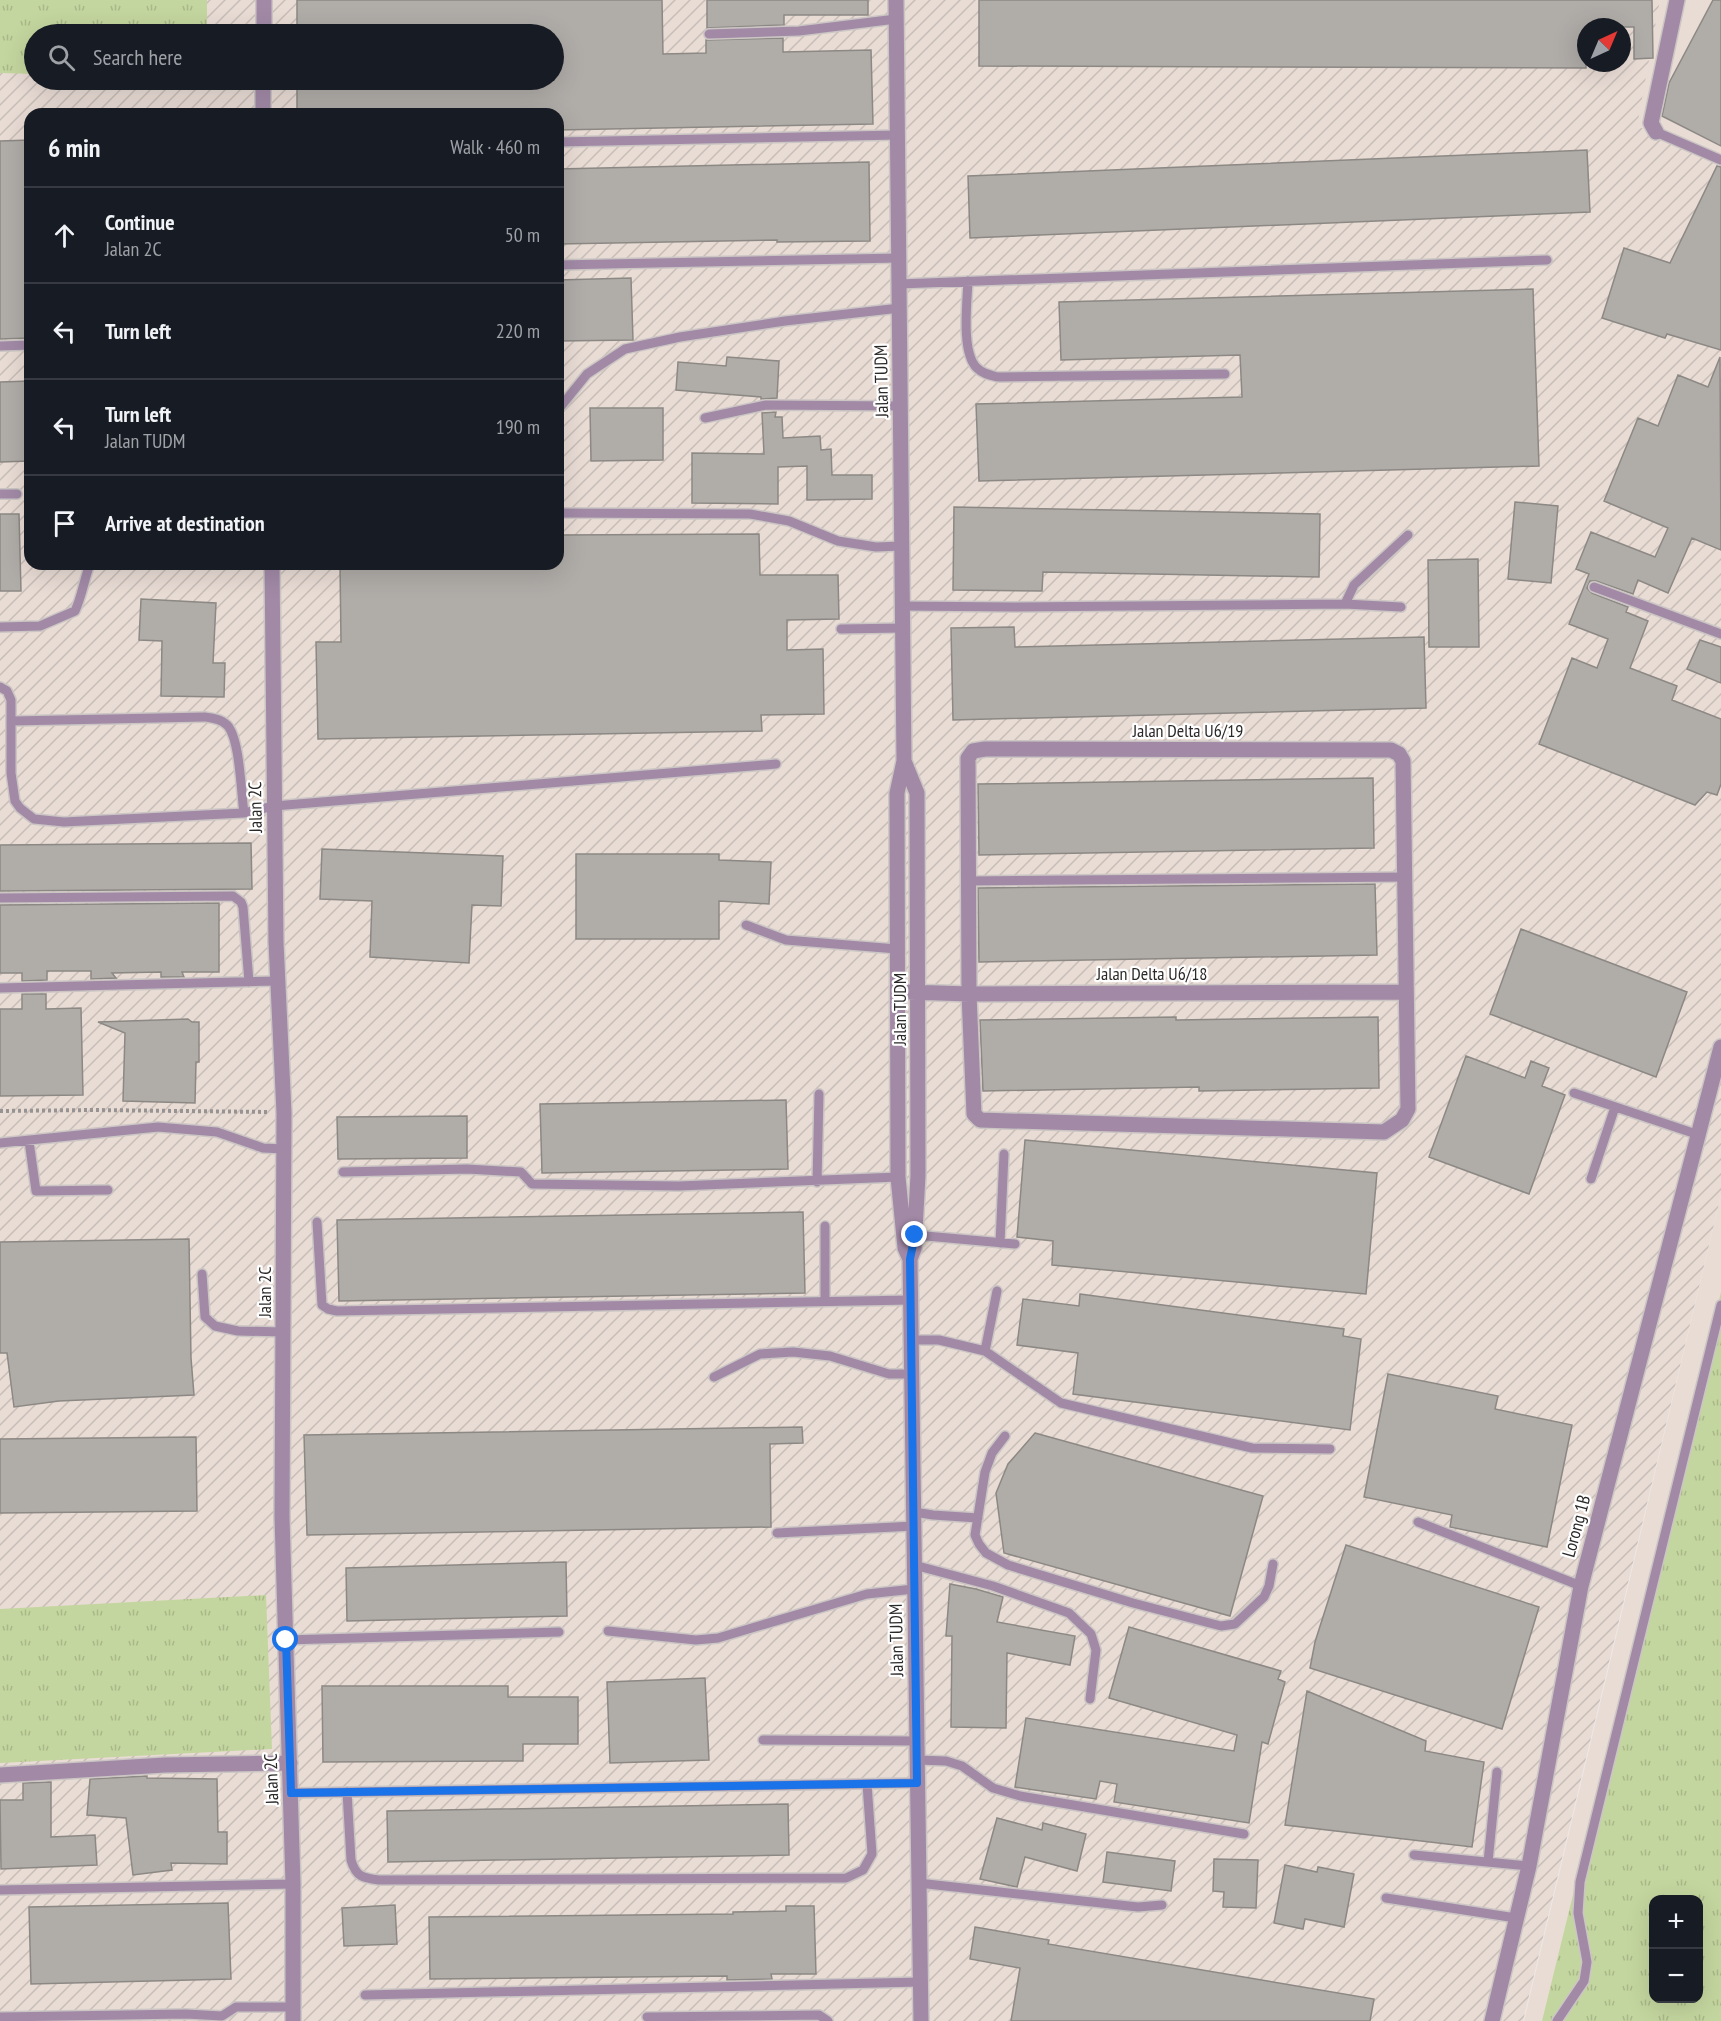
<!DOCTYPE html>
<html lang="en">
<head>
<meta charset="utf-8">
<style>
  :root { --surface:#171b24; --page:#20242c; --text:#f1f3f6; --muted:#9ea1a6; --line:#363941 }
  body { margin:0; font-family:"PT Sans Narrow",sans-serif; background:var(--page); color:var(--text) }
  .controls { position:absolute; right:18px; bottom:18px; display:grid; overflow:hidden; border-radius:12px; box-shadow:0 6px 24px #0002 }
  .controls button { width:54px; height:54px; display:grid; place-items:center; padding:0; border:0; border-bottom:2px solid var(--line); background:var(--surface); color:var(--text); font:30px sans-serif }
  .compass { position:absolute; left:1577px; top:18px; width:54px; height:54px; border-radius:50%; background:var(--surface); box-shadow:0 6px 24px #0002; rotate:44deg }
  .stop { position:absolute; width:18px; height:18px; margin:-14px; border:4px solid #1a73e8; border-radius:50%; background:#fff }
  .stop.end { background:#1a73e8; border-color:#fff; box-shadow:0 2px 6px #0008 }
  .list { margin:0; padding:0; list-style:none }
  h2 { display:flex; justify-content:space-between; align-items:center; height:78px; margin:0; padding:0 24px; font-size:26px }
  h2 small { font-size:20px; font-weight:400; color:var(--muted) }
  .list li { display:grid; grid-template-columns:39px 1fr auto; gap:18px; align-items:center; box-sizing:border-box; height:96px; padding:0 24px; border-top:2px solid var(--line) }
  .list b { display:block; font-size:22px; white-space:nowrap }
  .list p { margin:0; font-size:20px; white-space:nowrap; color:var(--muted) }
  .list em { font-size:20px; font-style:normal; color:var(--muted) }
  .icon { flex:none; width:33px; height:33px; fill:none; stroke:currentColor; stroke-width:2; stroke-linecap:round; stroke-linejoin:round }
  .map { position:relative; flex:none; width:1721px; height:2021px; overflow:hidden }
  .search { position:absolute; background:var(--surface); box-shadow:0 6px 24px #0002; left:24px; top:24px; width:540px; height:66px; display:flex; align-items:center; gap:15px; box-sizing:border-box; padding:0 21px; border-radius:33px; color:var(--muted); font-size:22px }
  .panel { position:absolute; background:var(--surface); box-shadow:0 6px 24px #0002; left:24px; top:108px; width:540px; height:462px; border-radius:18px }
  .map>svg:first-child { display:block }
  .built { fill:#e9dcd5; fill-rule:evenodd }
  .industrial { fill:url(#industrial-furrows); fill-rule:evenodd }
  .grass { fill:url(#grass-tufts); fill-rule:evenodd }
  .building { fill:#b0aca8; stroke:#8c8884; stroke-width:1.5 }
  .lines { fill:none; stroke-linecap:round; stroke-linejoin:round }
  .lane-casing { stroke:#cbc6c4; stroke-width:12 }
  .street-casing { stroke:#cbc6c4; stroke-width:18 }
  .path { stroke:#979392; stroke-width:4; stroke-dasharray:3 3; stroke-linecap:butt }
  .lane { stroke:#a28aa7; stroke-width:9 }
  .street { stroke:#a28aa7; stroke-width:15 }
  .route { stroke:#1a73e8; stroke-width:8 }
  .labels { text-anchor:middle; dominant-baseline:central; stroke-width:4.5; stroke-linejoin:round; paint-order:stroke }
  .street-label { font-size:18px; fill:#2b2928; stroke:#fff }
</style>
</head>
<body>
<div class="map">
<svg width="1721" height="2021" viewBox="0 0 1721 2021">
  <defs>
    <pattern id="industrial-furrows" width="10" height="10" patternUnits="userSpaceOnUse" patternTransform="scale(1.5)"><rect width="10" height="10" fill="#e9dcd5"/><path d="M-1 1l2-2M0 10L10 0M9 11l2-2" fill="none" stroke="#c8bdb7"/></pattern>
    <pattern id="grass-tufts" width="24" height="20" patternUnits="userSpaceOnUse" patternTransform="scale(1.5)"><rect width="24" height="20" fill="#c4d69f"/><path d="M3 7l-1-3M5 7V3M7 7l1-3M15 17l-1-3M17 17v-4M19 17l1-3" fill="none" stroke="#a9b889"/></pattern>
  </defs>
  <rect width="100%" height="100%" fill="#eee8e6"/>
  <path class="built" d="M1660,0h61v162l-85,-36z
    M1721,1195v826h-197l95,-396zM1654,1900h44v98h-44z"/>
  <path class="industrial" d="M0,0h1660l-23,126 84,36v1033l-198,826h-1523zM1586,27h36v36h-36zM34,34h520v46h-520zM30,114h528v450h-528z"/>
  <path class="grass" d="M0,0h207v34h-173v40l-34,-1z
    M1721,1292v729h-179zM1654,1900h44v98h-44z
    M266,1595l6,154 -272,14v-154z"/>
  <path class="building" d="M297,0h365l1,54 43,-1v-13l77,-2v14l88,-2 2,74 -315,6v-16h-261v-34h257v-46h-257z
    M707,0h161v15h-84v10l-77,3z
    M979,0h673l1,58 -19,1v-32h-48v41l-607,-2z
    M1713,0h8v146l-59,-30 7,-33z
    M30,140v198l-30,1v-198z
    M1587,150l3,62 -620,26 -2,-62z
    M869,162l1,79 -93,1v-2l-219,4v-75z
    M1717,166l4,1v183l-54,-16 -2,4 -63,-20 22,-70 46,15z
    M631,278l2,62 -75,1v-61z
    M1533,289l6,177 -560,15 -3,-77 266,-7 -2,-42 -179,5 -2,-58z
    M727,357l52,4 -2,37 -16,1v-2l-85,-7 2,-28 48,4z
    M1720,357l1,193 -29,-12 -24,55 -30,-13 -5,14 -37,-13h-6l-3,7 5,5 36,14 -2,5 22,9 -18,47 47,18 -5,14 49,19v65l-4,11 -10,-3 -12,13 -156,-61 33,-86 25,10 11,-29 -39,-15 20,-50 -13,-5 15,-37 64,25 13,-29 -64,-27 34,-83 20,8 20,-51 30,12z
    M30,381v80l-30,1v-80z
    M590,408h73v52l-72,1z
    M776,412l-1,5h7l1,21 37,-2 1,14 10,-1 1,26h40v24l-65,1v-34l-29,1v37l-86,-1v-50l72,1 -2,-41z
    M1515,502l43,4 -7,77 -43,-4z
    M954,507l366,7 -1,63 -276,-5 -1,19 -89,-1z
    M0,514h19l2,77h-21z
    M759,534l1,41h78l1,44 -52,1v30l36,-1 1,65 -63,1 1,16 -444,8 -2,-97h25l-1,-78h218v-29z
    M1478,559l1,88h-50l-1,-87z
    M141,599l75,4 -3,60h12l-1,34 -63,-1 1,-55 -23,-1z
    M1014,627l1,20 409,-10 2,71 -473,12 -2,-92z
    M1700,640l21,7v36l-34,-14z
    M1373,778l1,70 -395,7 -1,-71z
    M251,843l1,46 -252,2v-46z
    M322,849l181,7 -2,50 -29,-1 -3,58 -99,-6 2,-56 -52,-2z
    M576,854h143v6l52,2 -2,42 -50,-3v38h-143z
    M1375,884l2,71 -398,7 -1,-74z
    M219,903v69h-37l2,5h-23v-5l-49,1 4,5 -25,1v-8h-44v9l-25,1v-8h-22v-68z
    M1521,929l166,63 -31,85 -166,-63z
    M22,994h24v15l35,-1 2,87 -83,1v-87h22z
    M1176,1017v3l202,-3 1,71 -180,3v-4l-216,4 -3,-71z
    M188,1019l4,3h7v40h-3l-1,41 -72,-2 2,-68 -27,-11z
    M1466,1056l59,22 6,-17 18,7 -7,18 23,9 -36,99 -100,-37z
    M786,1100l2,69 -246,4 -2,-69z
    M467,1116v42l-129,1 -1,-42z
    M1025,1140l352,33 -11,121 -314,-29 1,-24 -36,-4z
    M803,1212l2,81 -466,8 -2,-81z
    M189,1239l2,119 3,37 -135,6 -45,6 -7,-54h-7v-111z
    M1080,1294l264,35 -1,7 18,3 -11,91 -277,-36 5,-41 -61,-8 6,-46 56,7z
    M1388,1374l110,22 -3,13 77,16 -25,122 -97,-20 2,-12 -88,-18z
    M802,1427l1,16 -33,1 1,83 -464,8 -3,-100z
    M1035,1433l228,63 -33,120 -226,-63 -8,-60 12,-29z
    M196,1437l1,74 -197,2v-74z
    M1346,1545l193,62 -37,122 -192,-61 5,-26z
    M566,1562l1,54 -220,5 -1,-53z
    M950,1584l26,5 27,8 -6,25 78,14 -5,29 -63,-12 -1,75 -55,-1 1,-91h-6z
    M1129,1627l152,44 -3,8 7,3 -17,62 -6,-2 -13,81 -135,-21 3,-18 -17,-3 -4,18 -81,-12 11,-69 208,33 3,-16 -128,-37z
    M705,1678l4,82 -99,3 -3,-81z
    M322,1686h186v11h70v47h-55v17l-200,1z
    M1307,1691l119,50 -1,10 59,11 -12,85 -187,-22z
    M147,1776v2l70,1 1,53h9v32l-56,-1 1,7 -39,5 -7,-57 -39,-3 3,-36z
    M51,1782v55l44,-2 2,30 -96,4 -1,-69h23v-17z
    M788,1804l1,51 -401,7 -1,-51z
    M997,1818l45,12 1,-7 43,11 -9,37 -52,-14 -8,30 -37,-8z
    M1107,1852l68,9 -4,30 -68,-9z
    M1214,1859l44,1 -2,48 -33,-1 1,-15 -11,-1z
    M1285,1865l32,7 1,-5 36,7 -10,53 -39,-8 -2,10 -29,-6z
    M228,1903l3,76 -200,5 -2,-77z
    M395,1905l2,39 -53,2 -2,-38z
    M786,1906h28l2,68h-45l1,5 -45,1v-4l-297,3 -1,-62 304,-3v-2l53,-1z
    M975,1927l74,13 -1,4 326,55 -4,22h-359l9,-53 -50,-9z"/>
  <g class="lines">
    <defs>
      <path id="lane" d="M709,34l90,-3 97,-12
        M1656,132l65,28
        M558,142l340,-7
        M558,265l341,-7
        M968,281c-1,22 -7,72 9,87 6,6 13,7 21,9l227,-3
        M899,284l648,-24
        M0,346l30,-1
        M558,410l29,-36 38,-25 55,-12 105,-16 115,-13
        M705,418l61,-13 134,1
        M0,494h17
        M558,513l192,1 39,7 49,20 38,6 26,-1
        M1594,587l127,47
        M1345,604l9,-19 54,-50
        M902,606l112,1 331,-3 56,3
        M0,627l40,-1 35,-15c7,-15 9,-31 15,-47
        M841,629l62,-1
        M0,687l7,4 4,9v73l4,28 5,7 14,11 30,3 180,-9 30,-7 502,-42
        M12,721l193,-4c7,1 16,2 22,8 13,13 14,68 17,88
        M969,881l436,-4
        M0,898l233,-2 8,6 2,5 6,75
        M746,925l40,15 111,9
        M0,988l278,-7
        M1574,1093l125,42
        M29,1141l7,50 72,-1
        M0,1143l158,-16 59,5 46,16 21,1
        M343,1172l124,-3 54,3 11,12 147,2 219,-9
        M1591,1179l24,-72
        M817,1182l2,-88
        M317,1222l5,83 6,4 9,2 574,-11
        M915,1235l100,9
        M1000,1243l4,-89
        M202,1274l3,43 10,9 23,5 45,1
        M825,1301v-75
        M911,1340h28l46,11 76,52 191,45 78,1
        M985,1351l12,-60
        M714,1377l46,-23 33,-2 37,4 59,18h22
        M1005,1436l-13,17 -7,19 -10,63 4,9 7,9 22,12 125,38 88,23 14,-2 29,-27 5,-11 4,-22
        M914,1512l19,3 45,3
        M1418,1522l163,64
        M777,1533l137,-7
        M914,1565l79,21 76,27 22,21 5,16 -6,49
        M608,1631l88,9 22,-2 149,-44 47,-5
        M286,1640l273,-8
        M763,1740l153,1
        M917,1760l29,1 16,5 31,22 27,8 224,38
        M347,1792l4,68c5,17 12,18 28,20l467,-2 17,-8 9,-16 -5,-70
        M291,1793l626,-10
        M1414,1855l115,11
        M1488,1862l9,-90
        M918,1883l220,24 24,-2
        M0,1890l293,-6
        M1386,1898l130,20
        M365,1995l555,-13
        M0,2017l186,-3 36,2 14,-9h57
        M647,2017l172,-2 9,6
        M1557,2021l27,-40 3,-19 -9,-49 2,-31 141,-577"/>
      <path id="street" d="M896,0l8,761 -7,32 1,384 7,71 4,9
        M264,34v-34
        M263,114v-34
        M1656,132l-5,-9 26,-123
        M272,564l4,378 8,171 -2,404 11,367v137
        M985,749l406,1 8,4 4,7 5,348 -6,11 -18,12 -404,-12 -6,-6 -5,-120 -1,-236 5,-7z
        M904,761l13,32 1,382 -4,74 -4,10 11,762
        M909,992l60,2 437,-2
        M0,1775l165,-10 125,-2
        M1492,2021l37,-155 52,-280 140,-539"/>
    </defs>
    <use href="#lane" class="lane-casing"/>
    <use href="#street" class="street-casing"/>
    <path class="path" d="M0,1111l94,-1 175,2"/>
    <use href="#lane" class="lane"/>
    <use href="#street" class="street"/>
  </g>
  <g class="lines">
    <path class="route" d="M286,1640l5,153 626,-10 -7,-524 5,-24"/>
  </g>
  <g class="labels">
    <g class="street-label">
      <text transform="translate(881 381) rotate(-91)">Jalan TUDM</text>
      <text x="1188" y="730">Jalan Delta U6/19</text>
      <text transform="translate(255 807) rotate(-91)">Jalan 2C</text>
      <text x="1152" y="973">Jalan Delta U6/18</text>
      <text transform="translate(899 1009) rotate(-90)">Jalan TUDM</text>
      <text transform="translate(264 1292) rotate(-90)">Jalan 2C</text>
      <text transform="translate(1576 1526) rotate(-75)">Lorong 1B</text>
      <text transform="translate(896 1640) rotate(-91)">Jalan TUDM</text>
      <text transform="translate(271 1779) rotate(-92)">Jalan 2C</text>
    </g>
  </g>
</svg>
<div class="controls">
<button>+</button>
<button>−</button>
</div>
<svg class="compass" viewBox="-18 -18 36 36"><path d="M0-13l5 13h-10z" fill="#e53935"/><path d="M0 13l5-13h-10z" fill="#9ea1a6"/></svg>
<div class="stop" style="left:286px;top:1640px"></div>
<div class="stop end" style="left:915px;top:1235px"></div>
<div class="search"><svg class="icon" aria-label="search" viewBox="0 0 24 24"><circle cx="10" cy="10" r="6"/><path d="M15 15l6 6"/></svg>Search here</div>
<section class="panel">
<h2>6 min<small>Walk · 460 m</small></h2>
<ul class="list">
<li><svg class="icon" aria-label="ahead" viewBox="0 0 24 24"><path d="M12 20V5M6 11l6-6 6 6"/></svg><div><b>Continue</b><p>Jalan 2C</p></div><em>50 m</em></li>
<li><svg class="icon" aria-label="left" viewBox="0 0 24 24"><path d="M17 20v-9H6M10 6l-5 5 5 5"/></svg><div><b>Turn left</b></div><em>220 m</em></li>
<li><svg class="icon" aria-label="left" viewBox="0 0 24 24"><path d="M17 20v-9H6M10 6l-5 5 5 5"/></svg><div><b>Turn left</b><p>Jalan TUDM</p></div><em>190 m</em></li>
<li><svg class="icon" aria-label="arrive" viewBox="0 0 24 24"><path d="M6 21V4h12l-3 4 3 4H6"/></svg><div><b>Arrive at destination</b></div></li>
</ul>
</section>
</div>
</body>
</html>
